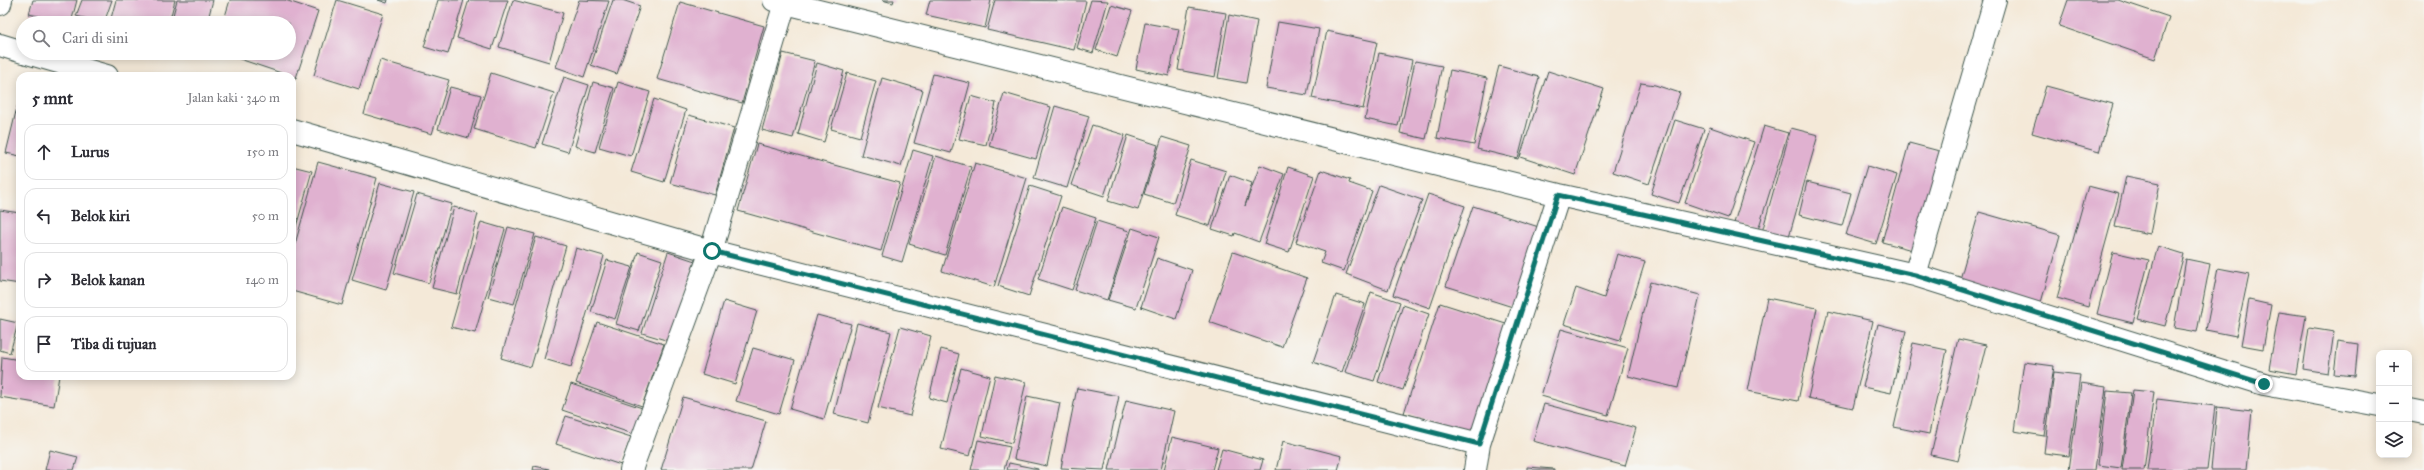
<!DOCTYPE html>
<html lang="id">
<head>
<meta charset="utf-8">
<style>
  :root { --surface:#fff; --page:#f7f7f7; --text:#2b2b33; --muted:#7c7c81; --line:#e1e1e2 }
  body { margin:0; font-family:"IM FELL Great Primer",serif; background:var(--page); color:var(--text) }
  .controls { position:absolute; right:12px; bottom:12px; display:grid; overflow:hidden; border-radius:8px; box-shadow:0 2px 10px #0003 }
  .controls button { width:36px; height:36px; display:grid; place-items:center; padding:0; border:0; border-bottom:1px solid var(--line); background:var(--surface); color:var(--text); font:20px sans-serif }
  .stop { position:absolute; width:12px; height:12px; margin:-9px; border:3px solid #0f766e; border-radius:50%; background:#fff }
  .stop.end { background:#0f766e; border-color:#fff; box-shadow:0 1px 4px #0008 }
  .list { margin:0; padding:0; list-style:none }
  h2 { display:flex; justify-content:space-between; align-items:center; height:52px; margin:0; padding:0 16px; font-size:17px }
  h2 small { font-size:13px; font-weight:400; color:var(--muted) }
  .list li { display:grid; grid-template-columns:26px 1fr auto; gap:12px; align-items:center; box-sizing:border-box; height:56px; margin:0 8px 8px; padding:0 8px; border:1px solid var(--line); border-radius:12px }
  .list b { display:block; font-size:15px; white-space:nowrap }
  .list em { font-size:13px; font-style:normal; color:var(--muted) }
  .icon { flex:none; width:22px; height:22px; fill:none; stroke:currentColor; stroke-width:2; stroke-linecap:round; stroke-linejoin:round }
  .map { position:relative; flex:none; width:2424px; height:470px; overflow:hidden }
  .search { position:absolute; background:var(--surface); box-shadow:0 2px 10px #0003; left:16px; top:16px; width:280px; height:44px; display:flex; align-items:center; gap:10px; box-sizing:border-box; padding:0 14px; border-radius:22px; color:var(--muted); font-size:15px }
  .panel { position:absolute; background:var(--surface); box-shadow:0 2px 10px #0003; left:16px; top:72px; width:280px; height:308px; border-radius:12px }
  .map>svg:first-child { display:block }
  .building { fill:#e0b1d0 }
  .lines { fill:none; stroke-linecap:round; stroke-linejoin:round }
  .minor-casing { stroke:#3f574d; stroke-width:24 }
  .minor { stroke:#fff; stroke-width:22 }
  .route { stroke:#0f766e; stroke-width:5 }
</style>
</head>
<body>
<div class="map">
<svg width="2424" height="470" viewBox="0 0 2424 470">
  <rect width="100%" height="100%" fill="#f6f6f2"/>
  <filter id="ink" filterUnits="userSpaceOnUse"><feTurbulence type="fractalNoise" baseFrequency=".025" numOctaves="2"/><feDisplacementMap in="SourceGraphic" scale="8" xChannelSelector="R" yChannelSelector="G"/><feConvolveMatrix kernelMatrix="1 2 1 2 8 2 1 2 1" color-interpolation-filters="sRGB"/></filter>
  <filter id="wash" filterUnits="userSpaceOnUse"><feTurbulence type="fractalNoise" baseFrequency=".012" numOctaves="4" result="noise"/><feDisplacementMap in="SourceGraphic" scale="16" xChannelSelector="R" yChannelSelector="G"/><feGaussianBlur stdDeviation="0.9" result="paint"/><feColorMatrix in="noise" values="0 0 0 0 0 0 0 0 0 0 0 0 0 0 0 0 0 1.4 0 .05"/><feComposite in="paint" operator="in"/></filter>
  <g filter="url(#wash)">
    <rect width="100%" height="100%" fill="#f4e9d8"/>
    <g id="blocks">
      <path class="building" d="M33,0h44l-6,23 -42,-9z
        M82,0h30l-8,23 -28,-7z
        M116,0h59l-6,23h-57l-2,-1z
        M177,0h36l-6,23h-36z
        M230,0h55l33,11 -22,67 -74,-25h67v-30h-66z
        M337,0l46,14 -24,75 -45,-14z
        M378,0h10l-1,3z
        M438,0h26l-16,54 -24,-7z
        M469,0h39l-16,49 -35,-11z
        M513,0l50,13 -14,49 -50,-15z
        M579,0l30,1 -25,76 -28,-10z
        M613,0h9l18,6 -23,68 -26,-9z
        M882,0h12l-1,3z
        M930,0h61l-6,28 -59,-13z
        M995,0l91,1 -12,49 -87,-20z
        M1091,0l17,1 -15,52 -16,-5z
        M2068,0h50l51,17 -14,42 -96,-33z
        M680,2l84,24 -22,77 -85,-24z
        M1111,5l21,6 -15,46 -21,-7z
        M1189,7l37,6 -11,64 -37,-7z
        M1229,15l28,6 -11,62 -28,-5z
        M1278,22l41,7 -12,66 -41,-7z
        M1145,23l34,6 -10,47 -33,-7z
        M1327,31l50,11 -14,67 -51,-11z
        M186,53h13l-1,4z
        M783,53l32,8 -22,77 -31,-8z
        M1379,53l33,7 -14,66 -33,-7z
        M380,60l69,20 -17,54 -68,-20z
        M1415,61l27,5 -16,73 -26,-6z
        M817,63l27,8 -20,71 -26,-8z
        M1499,66l40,11 -21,82 -41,-10z
        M1450,70l37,8 -13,67 -37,-7z
        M1548,71l56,18 -29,86 -55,-18z
        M491,73l63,20 -18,55 -62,-19z
        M847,73l29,8 -16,56 -29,-8z
        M933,74l37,9 -19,70 -37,-10z
        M564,77l25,8 -21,67 -26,-8z
        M882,78l41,12 -22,76 -40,-11z
        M593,82l21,6 -19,64 -20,-6z
        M618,82l32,10 -19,64 -32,-9z
        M1641,83l14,2 25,8 -31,91 -36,-12z
        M2046,86l67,18 -14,48 -67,-19z
        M450,87l31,8 -12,43 -31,-9z
        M1004,93l47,14 -15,52 -47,-13z
        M971,96l25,7 -10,42 -27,-6z
        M19,99h1v57l-14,-3z
        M654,99l32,11 -22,72 -33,-10z
        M1055,106l34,10 -22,72 -33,-10z
        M689,115l45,13 -19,67 -45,-12z
        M1675,120l29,9 -25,74 -28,-9z
        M1092,125l33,10 -21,61 -33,-11z
        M1764,126l24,7 -30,97 -24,-7z
        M1710,127l44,15 -26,76 -43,-15z
        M1791,128l27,7 -30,105 -26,-8z
        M1128,135l30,10 -20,65 -30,-9z
        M1162,137l29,9 -18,57 -29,-9z
        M1909,143l34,9 -27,99 -34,-9z
        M757,144l143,39 -19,68 -143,-40z
        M913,150l20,6 -31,106 -20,-6z
        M936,156l35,11 -26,88 -36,-11z
        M1191,160l35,11 -16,55 -35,-11z
        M318,162l59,16 -35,127 -50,-14v-36z
        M975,163l52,15 -33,109 -52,-16z
        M1260,165l24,9 -25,68 -24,-9 -1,3 -22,-7 18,-54 22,8 -7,23z
        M292,166l20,5 -20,70z
        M1867,166l30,9 -21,69 -30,-9z
        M1288,167l26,9 -25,76 -25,-8z
        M1321,170l29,10 -1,3 23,8 -28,80 -23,-8 4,-11 -29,-10z
        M2126,176l34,7 -10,51 -35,-7z
        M1807,182l44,11 -9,33 -43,-11z
        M380,183l34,9 -28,98 -34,-10z
        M1379,185l43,15 -34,90 -42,-16z
        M1030,186l31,10 -32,100 -31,-10z
        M2088,186l31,8 -31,113 -31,-9z
        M417,194l35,10 -23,79 -35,-10z
        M1428,194l37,12 -35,102 -37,-13z
        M1473,206l72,23 -26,80 -73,-23z
        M454,207l24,7 -21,80 -25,-6z
        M1062,207l34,11 -24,72 -34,-11z
        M0,210l20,3v71l-20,-3z
        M1979,212l81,23 -20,71 -81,-23z
        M1097,221l32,10 -22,69 -32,-10z
        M481,222l24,7 -30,104 -24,-6z
        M508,227l27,7 -21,70 -26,-7z
        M1132,228l27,9 -23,71 -28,-8z
        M536,237l30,9 -35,121 -30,-9z
        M2158,246l26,8 -19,72 -27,-7z
        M576,248l28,8 -33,111 -27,-8z
        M638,252l24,8 -23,71 -23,-7z
        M668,252l27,9 -26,80 -27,-8z
        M1233,252l74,26 -25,69 -73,-25z
        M2113,252l36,8 -16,63 -36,-9z
        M1617,254l28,8 -25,79 -56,-17 12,-36 28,10z
        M1157,258l35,12 -16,49 -35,-12z
        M2186,259l24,5 -13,68 -23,-4z
        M607,260l25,7 -17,52 -24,-7z
        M2218,268l31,6 -13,62 -30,-6z
        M1650,282l50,13 -22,93 -50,-12z
        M1371,292l29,10 -26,79 -29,-9z
        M1336,295l29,9 -23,68 -29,-10z
        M1767,298l50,10 -19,93 -50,-10z
        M2249,300l22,5 -8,44 -22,-4z
        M724,301l33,10 -22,73 -33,-10z
        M1440,303l72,23 -36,110 -72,-23z
        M1403,305l26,9 -26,76 -25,-8z
        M1828,311l45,10 -20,87 -45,-10z
        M2279,312l27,4 -10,58 -27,-5z
        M817,315l34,9 -27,95 -34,-10z
        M0,319l18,4 -8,30 -10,-3z
        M597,322l67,22 -22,62 -66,-23z
        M857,323l34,9 -23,91 -34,-9z
        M1878,324l28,7 -15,62 -28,-6z
        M900,327l31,9 -21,80 -32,-8z
        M2309,328l25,4 -6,41 -25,-4z
        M1561,329l67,19 -20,67 -67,-19z
        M1958,339l28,6 -28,116 -27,-6z
        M2338,341l20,3 -3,32 -21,-2z
        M1913,343l34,7 -18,84 -35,-7z
        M753,348l42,12 -16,54 -43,-13z
        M941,349l18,5 -12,49 -18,-5z
        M2,357l18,3v16h39l-5,30 -54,-9z
        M2024,362l30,4 -10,70 -30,-5z
        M961,368l29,8 -20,80 -29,-7z
        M2054,372l26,3 -11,81 -25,-3z
        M995,375l31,7 -14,61 -30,-7z
        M2081,383l25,4 -11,83h-26z
        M571,384l74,25 -9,26 -74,-25z
        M1077,388l42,8 -15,74 -43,-2z
        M2133,390l21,2 -10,78h-22z
        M2107,391l24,2 -10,75 -23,-3z
        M1027,396l33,7 -13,63 -33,-7z
        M683,397l83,24 -15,49h-90z
        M2157,399l58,7 -8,64h-60z
        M1126,400l48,11 -13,59h-52z
        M1544,404l92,24 -11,38 -92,-25z
        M2217,407l35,4 -6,59h-35z
        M566,416l65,21 -10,28 -65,-21z
        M1172,437l46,11 -6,22h-48z
        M978,440l32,7 -6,23h-33z
        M1283,441l59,15 -4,14h-62z
        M1222,449l41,11 -3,10h-44z
        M50,450l28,7 -4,13h-29z
        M1009,463l29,6v1h-31z
        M534,466l15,3v1h-16z
        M1527,467l27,2v1h-27z"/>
    </g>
  </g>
  <g filter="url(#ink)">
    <use href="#blocks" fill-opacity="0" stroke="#3f574d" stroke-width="1"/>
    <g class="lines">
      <defs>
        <path id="minor" d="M774,0l785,195 356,80 80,-275
          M0,4l1,-4
          M0,45l23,7
          M27,53l80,23
          M292,130l419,121 768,193
          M1915,275l349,109 115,21
          M2409,410l15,3
          M631,470l80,-219 74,-248
          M1475,470l4,-26 80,-249"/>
      </defs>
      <use href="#minor" class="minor-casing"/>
      <use href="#minor" class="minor"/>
    </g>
  </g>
  <g class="lines" filter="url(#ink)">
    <path class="route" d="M712,251l767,193 79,-249 357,80 349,109"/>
  </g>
</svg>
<div class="controls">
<button>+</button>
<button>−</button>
<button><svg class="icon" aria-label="layers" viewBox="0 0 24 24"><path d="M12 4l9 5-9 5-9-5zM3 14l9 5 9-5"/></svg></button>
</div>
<div class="stop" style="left:712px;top:251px"></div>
<div class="stop end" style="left:2264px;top:384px"></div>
<div class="search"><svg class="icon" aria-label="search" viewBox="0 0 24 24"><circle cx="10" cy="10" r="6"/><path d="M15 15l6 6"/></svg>Cari di sini</div>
<section class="panel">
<h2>5 mnt<small>Jalan kaki · 340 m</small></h2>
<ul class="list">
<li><svg class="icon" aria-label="ahead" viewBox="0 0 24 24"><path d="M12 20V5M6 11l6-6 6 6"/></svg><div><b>Lurus</b></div><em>150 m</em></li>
<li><svg class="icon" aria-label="left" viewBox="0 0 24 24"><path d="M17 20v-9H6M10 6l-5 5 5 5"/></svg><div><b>Belok kiri</b></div><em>50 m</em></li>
<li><svg class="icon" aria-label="right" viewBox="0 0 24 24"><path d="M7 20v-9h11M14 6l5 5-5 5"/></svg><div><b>Belok kanan</b></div><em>140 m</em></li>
<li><svg class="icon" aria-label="arrive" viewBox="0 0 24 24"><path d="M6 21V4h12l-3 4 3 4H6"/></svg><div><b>Tiba di tujuan</b></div></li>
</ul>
</section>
</div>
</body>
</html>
